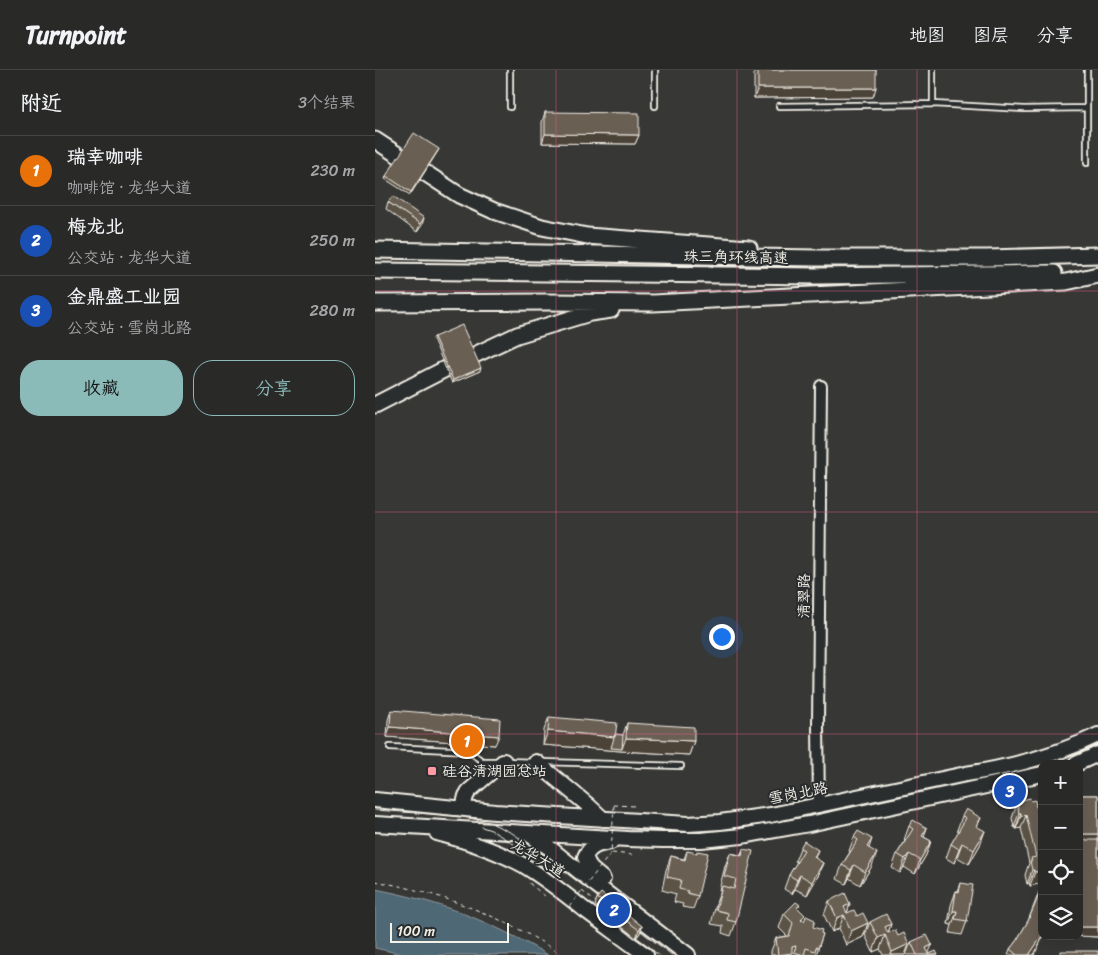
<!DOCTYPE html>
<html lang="zh">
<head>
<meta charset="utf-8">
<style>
  :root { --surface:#292928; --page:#313130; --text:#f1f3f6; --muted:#a5a6a8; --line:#454545; --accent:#8bbbb9 }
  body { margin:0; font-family:Sriracha,"LXGW WenKai TC",sans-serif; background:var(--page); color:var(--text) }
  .controls { position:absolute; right:15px; bottom:15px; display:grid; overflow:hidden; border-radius:10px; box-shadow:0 5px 20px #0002 }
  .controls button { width:45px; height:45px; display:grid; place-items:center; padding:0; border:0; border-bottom:1px solid var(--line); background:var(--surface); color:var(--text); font:25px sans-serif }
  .scale { position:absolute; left:15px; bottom:12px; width:119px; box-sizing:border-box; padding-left:5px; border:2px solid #f4f1e8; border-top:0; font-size:14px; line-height:18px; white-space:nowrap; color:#f4f1e8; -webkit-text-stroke:4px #2a2d2e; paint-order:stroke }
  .you { position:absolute; left:346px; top:566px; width:18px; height:18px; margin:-12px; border:4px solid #fff; border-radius:50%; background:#1a73e8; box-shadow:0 0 0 8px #1a73e833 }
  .badge { display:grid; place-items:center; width:32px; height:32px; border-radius:50%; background:var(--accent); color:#fff; font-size:16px; font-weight:700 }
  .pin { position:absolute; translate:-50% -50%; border:2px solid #fff; box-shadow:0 1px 5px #0006 }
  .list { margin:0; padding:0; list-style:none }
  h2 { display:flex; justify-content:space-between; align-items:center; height:65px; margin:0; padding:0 20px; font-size:21px }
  h2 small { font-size:16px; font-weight:400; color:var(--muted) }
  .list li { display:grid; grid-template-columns:32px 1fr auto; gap:15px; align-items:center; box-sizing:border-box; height:70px; padding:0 20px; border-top:1px solid var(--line) }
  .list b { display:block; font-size:19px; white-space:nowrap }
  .list p { margin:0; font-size:16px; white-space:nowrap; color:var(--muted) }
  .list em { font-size:16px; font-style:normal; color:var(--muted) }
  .actions { display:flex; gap:10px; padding:15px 20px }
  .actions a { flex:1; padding:11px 0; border:1px solid var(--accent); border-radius:20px; text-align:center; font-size:18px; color:var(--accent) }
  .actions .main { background:var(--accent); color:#111 }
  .icon { flex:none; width:28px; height:28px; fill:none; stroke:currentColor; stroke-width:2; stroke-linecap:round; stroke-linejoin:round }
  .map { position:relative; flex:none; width:723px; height:885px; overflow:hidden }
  header { display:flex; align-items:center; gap:30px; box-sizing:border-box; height:70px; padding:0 25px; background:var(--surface); border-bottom:1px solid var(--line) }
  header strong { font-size:24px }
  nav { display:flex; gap:28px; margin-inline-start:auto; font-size:18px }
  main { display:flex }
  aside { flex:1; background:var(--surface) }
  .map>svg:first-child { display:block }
  .water { fill:#4f6774; stroke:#919ea2 }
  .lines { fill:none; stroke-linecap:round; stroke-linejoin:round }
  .service-casing { stroke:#f4f1e8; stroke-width:8 }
  .tertiary-casing { stroke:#f4f1e8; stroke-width:14 }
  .primary-casing { stroke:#f4f1e8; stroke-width:18 }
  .motorway-casing { stroke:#f4f1e8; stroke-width:19 }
  .path { stroke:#f4f1e8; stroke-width:1; stroke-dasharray:4 4; stroke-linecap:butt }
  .service { stroke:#2a2d2e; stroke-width:4.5 }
  .tertiary { stroke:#2a2d2e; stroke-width:10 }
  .primary { stroke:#2a2d2e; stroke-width:14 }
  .motorway { stroke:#2a2d2e; stroke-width:15 }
  .tram { stroke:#f4f1e8; stroke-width:1 }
  .path-bridge { stroke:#f4f1e8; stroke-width:1; stroke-dasharray:4 4; stroke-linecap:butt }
  .wall { fill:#5c5247; stroke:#f4f1e8 }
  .shaded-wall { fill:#4b4239; stroke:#f4f1e8 }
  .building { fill:#6b5f52; stroke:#f4f1e8 }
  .grid { fill:none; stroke:#d15985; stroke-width:1; stroke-opacity:0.55 }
  .poi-dot { fill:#ff9aa2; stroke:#2a2d2e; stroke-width:2 }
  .labels { text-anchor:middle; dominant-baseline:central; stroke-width:4; stroke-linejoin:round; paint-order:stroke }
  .street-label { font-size:15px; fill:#f4f1e8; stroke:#2a2d2e }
  .poi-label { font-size:15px; fill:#f4f1e8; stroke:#2a2d2e; text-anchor:start }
</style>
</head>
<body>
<header>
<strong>Turnpoint</strong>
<nav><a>地图</a><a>图层</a><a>分享</a></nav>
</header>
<main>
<aside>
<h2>附近<small>3个结果</small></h2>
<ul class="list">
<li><span class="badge" style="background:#e8710a">1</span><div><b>瑞幸咖啡</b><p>咖啡馆 · 龙华大道</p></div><em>230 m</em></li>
<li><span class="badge" style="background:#1a4fb4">2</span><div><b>梅龙北</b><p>公交站 · 龙华大道</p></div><em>250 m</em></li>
<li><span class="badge" style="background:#1a4fb4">3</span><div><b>金鼎盛工业园</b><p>公交站 · 雪岗北路</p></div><em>280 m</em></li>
</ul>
<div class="actions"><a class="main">收藏</a><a>分享</a></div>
</aside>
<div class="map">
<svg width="723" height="885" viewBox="0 0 723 885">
  <rect width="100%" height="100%" fill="#373735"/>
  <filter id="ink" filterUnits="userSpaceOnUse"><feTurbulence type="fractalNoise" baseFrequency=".02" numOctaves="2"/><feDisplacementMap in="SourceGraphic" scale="10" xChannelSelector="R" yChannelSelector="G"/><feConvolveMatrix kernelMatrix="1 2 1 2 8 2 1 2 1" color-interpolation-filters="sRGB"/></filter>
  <g filter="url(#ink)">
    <path class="water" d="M0,819c64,12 117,33 173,66h-142l-31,-7z"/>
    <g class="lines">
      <defs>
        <path id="service" d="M280,0v36
          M558,0v34
          M404,36l154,-2 91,5 63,-1
          M135,37v-37
          M712,93v-93
          M15,677l79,4 13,10 8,10
          M107,691h16
          M131,691l29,1
          M168,692l138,4"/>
        <path id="tertiary" d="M444,736l-1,-80 3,-340"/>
        <path id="primary" d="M161,692l53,44 14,13
          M701,694l22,-10
          M0,730l120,12 193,12 32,-2 51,-7 195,-41c45,-7 91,-19 132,-39
          M88,738l3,-12 3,-5 35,-30
          M0,754l253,15 34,1h39l41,-4 67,-12 233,-50
          M62,763c30,8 59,17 86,32 22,13 42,29 62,45 20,15 41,30 61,45
          M152,763l24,16 45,36 92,70
          M228,809l-13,-11 -5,-11c5,-12 15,-13 26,-15"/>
        <path id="motorway" d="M0,70l84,55 35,16 48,16 45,9 162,12
          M0,180l442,8h170l111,-3
          M0,201l440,5 239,-3
          M0,233l172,-1 106,1 413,-21 32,-7
          M0,335l74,-38 68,-32 73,-22 21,-3"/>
      </defs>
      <use href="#service" class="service-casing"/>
      <use href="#tertiary" class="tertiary-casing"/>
      <use href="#primary" class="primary-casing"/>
      <use href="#motorway" class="motorway-casing"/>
      <path class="path" d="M239,735l21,1
        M237,783l22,2
        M0,811c66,12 131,36 187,74
        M155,813v1l15,12
        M207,821l14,11"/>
      <use href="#service" class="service"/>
      <use href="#tertiary" class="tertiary"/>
      <use href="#primary" class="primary"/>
      <use href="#motorway" class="motorway"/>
      <path class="tram" d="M0,740l83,6 31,6 23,11 12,8 86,65
        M107,757l9,3 24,15 118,92 26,18
        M254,852l43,33"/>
      <path class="path-bridge" d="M194,837l42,-54 3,-48"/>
    </g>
    <path class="wall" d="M379,0h122l-3,27 -119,1z
      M170,42l94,23 -4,9 -93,-1v-21z
      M63,81l-28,44 -25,-16 1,-3z
      M13,132l34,23 -5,7 -31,-23z
      M59,267l46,34 -28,12 -19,-44z
      M16,640l104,35 -108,-8 1,-17z
      M174,647l66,17 8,1 4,-12 67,18 -5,14 -68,-4 -78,-6 1,-15z
      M706,725h17v142l-20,-1h1v-137z
      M643,731h13l5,6 2,-1 1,-3h3v80l-12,3 -1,-3 -2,1 -2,-9 4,-12 -8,-35 -5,1v-2h-2l-2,-9z
      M587,746l19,2 -4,9 3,18 -11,19 -12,-7 -3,6 -8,-5 5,-14 8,-13 -2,-1z
      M534,756l18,2 -3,9 7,4 -5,14 -11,19 -11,-7 -4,6 -8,-5 5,-14 8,-13 -1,-1z
      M479,767l18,2 -3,9 3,18 -12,19 -11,-7 -3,6 -9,-5 5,-14 8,-13 -1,-1z
      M425,778l18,2 -3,8 8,5 -5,13 -11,19 -12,-6 -3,5 -8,-5 5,-14 8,-13 -2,-1z
      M368,779l-7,73 -5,14 -9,-3 1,-7 -12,-2 6,-24 4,-10h-2l6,-24 5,-13 11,2z
      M312,781l11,45 -5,13 -11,-2 1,-3 -9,-2 2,-8 -14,-4 4,-20 5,-14 13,3z
      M586,813l6,38 -5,14 -12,-2 2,-8 -4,-1 3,-19 5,-14h2z
      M665,819l2,47h1l-3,7 -6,12h-26l2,-6 7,-9 11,-19z
      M222,828l45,28 -2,7 -4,5 -41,-33z
      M454,831l21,3 -3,9 10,3 11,7 -5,14 -17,8 -7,-17 -7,4 -8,-17z
      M423,838l5,13 20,13 -7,21h-45v-4l5,-13 11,-2 -8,-8 5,-14z
      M495,852l21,2 -3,9 10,3 7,19h-22l-3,-6 -7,3 -8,-17z
      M536,872l18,12 9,1h-32z"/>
    <path class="shaded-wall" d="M383,18h118l-3,9 -119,1z
      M170,64l94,1 -4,9 -93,-1z
      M64,79l-1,2 -28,44 1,-3z
      M49,148l-2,7 -5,7 3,-8z
      M106,298l-1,3 -28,12 1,-3z
      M15,657l109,9 -4,9 -108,-8z
      M173,661l67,6 7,12 4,-11 68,3 -5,14 -68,-4 -78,-6z
      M644,743h2l-5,14h-2z
      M651,745l-5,13 -5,1 5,-13z
      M667,756v13l-3,-12z
      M610,761l-5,14 -11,19 5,-14z
      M705,764h18v9h-19z
      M556,771l-5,14 -11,19 5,-14z
      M587,773l-5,14 -3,6 5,-14z
      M502,783l-5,13 -12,19 5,-13z
      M534,784l-5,13 -4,6 5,-14z
      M448,793l-5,13 -11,19 5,-13z
      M479,795l-5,13 -3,6 5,-14z
      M657,800h2l-5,13 -2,1z
      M667,801v12l-12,3 5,-14z
      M425,805l-5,14 -3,5 5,-14z
      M475,834l-5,14 -1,-3 -5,13 -7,4 5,-14 7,-11z
      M578,841h4l-5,14 -4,-1z
      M493,853l-5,14 -17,8 5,-14z
      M516,854l-5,14 -1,-3 -5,14 -7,3 5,-14 7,-11z
      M267,856l-2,7 -4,5 3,-8z
      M704,857h19v10l-20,-1h1z
      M667,866h1l-3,7 -6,12h-5z
      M534,874l-4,11h-14l1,-3z
      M557,875l-4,10 -2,-7z
      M421,876l-3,9h-15l14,-8z"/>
    <path class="building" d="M383,0h118v18h-118z
      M170,42l94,1v22l-94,-1z
      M39,63l25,16 -28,43 -25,-16z
      M18,126l31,22 -4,6 -32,-22z
      M87,255l19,43 -28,12 -19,-43z
      M16,640l109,9 -1,17 -109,-9z
      M174,647l68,6 -2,14 -67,-6z
      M252,653l67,4v14l-68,-3z
      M240,664l8,1 -1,14 -11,-1z
      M706,725h17v39h-18z
      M655,728l1,3 4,-1 1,7 4,-1 -1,-3h3v23l-3,1 3,11v33l-7,1 -1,-2h-2l-2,-9h2l-1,-3 5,-1 -10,-42 -5,1v-3h-2l-2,-9h2l-1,-3z
      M591,739l15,9 -5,8 9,5 -11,19 -12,-7 -3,6 -8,-5 15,-26 -4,-2z
      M538,750l14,8 -5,8 9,5 -11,19 -11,-6 -4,5 -8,-5 16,-25 -4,-3z
      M483,761l14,8 -5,8 10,6 -12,19 -11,-7 -3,5 -9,-5 16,-25 -4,-3z
      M704,770h19v87h-19z
      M429,771l14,9 -4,7 9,6 -11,19 -12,-7 -3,5 -8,-5 15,-25 -4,-2z
      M368,779l10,2 -17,71 -9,-2 1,-7 -12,-3 6,-24 12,3 2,-10 -12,-3 6,-23 12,3z
      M312,781l10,2v-2l11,2 -10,43 -11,-3 1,-2 -9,-2 2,-9 -14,-3 4,-21 14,4z
      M586,813l12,2 -6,36 -12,-2 2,-8h-4l3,-20 3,1z
      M665,819h2v47l-13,19h-12l-7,-6 7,-9 11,-19 9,-21z
      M226,823l41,33 -3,4 -42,-32z
      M470,823l5,11 -6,3 3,6 7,-3 3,6 6,-3 5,10 -17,8 -7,-16 -7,3 -8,-17z
      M421,832l4,3 -3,2 8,8 -4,4 3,3 2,-6 9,4 -2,7 9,3 -1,3 2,1 -5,14 -2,-1 -1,4 -9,-3 -2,7 -10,-3 2,-6 -4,1v6l-14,2 -2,-17 13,-2 4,-13 -9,-9z
      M511,844l5,10 -6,3 3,6 7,-3 3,6 6,-3 5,11 -17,8 -7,-17 -7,3 -8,-16z
      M552,865l5,10 -6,3 3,6 7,-3 2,4h-21l-6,-13z
      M686,881h37v4h-37z"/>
  </g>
  <path class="grid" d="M181,0v885M362,0v885M542,0v885M0,221h723M0,442h723M0,664h723"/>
  <rect class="poi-dot" x="52" y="696" width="10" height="10" rx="2.5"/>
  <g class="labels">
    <g class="street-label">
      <text transform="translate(361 187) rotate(1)">珠三角环线高速</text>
      <text transform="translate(429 526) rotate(-90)">清翠路</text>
      <text transform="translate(423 723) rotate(-11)">雪岗北路</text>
      <text transform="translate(163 788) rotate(31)">龙华大道</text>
    </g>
    <g class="poi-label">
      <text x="67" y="701">硅谷清湖园总站</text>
    </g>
  </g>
</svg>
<div class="controls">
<button>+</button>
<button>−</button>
<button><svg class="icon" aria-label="locate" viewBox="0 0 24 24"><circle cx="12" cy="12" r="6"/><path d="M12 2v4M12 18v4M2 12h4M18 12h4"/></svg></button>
<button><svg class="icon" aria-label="layers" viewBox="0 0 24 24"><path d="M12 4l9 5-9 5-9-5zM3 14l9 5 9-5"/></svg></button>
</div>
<div class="scale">100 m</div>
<div class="you"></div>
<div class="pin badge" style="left:92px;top:671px;background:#e8710a">1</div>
<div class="pin badge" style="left:239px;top:840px;background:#1a4fb4">2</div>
<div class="pin badge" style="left:635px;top:721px;background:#1a4fb4">3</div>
</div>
</main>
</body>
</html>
